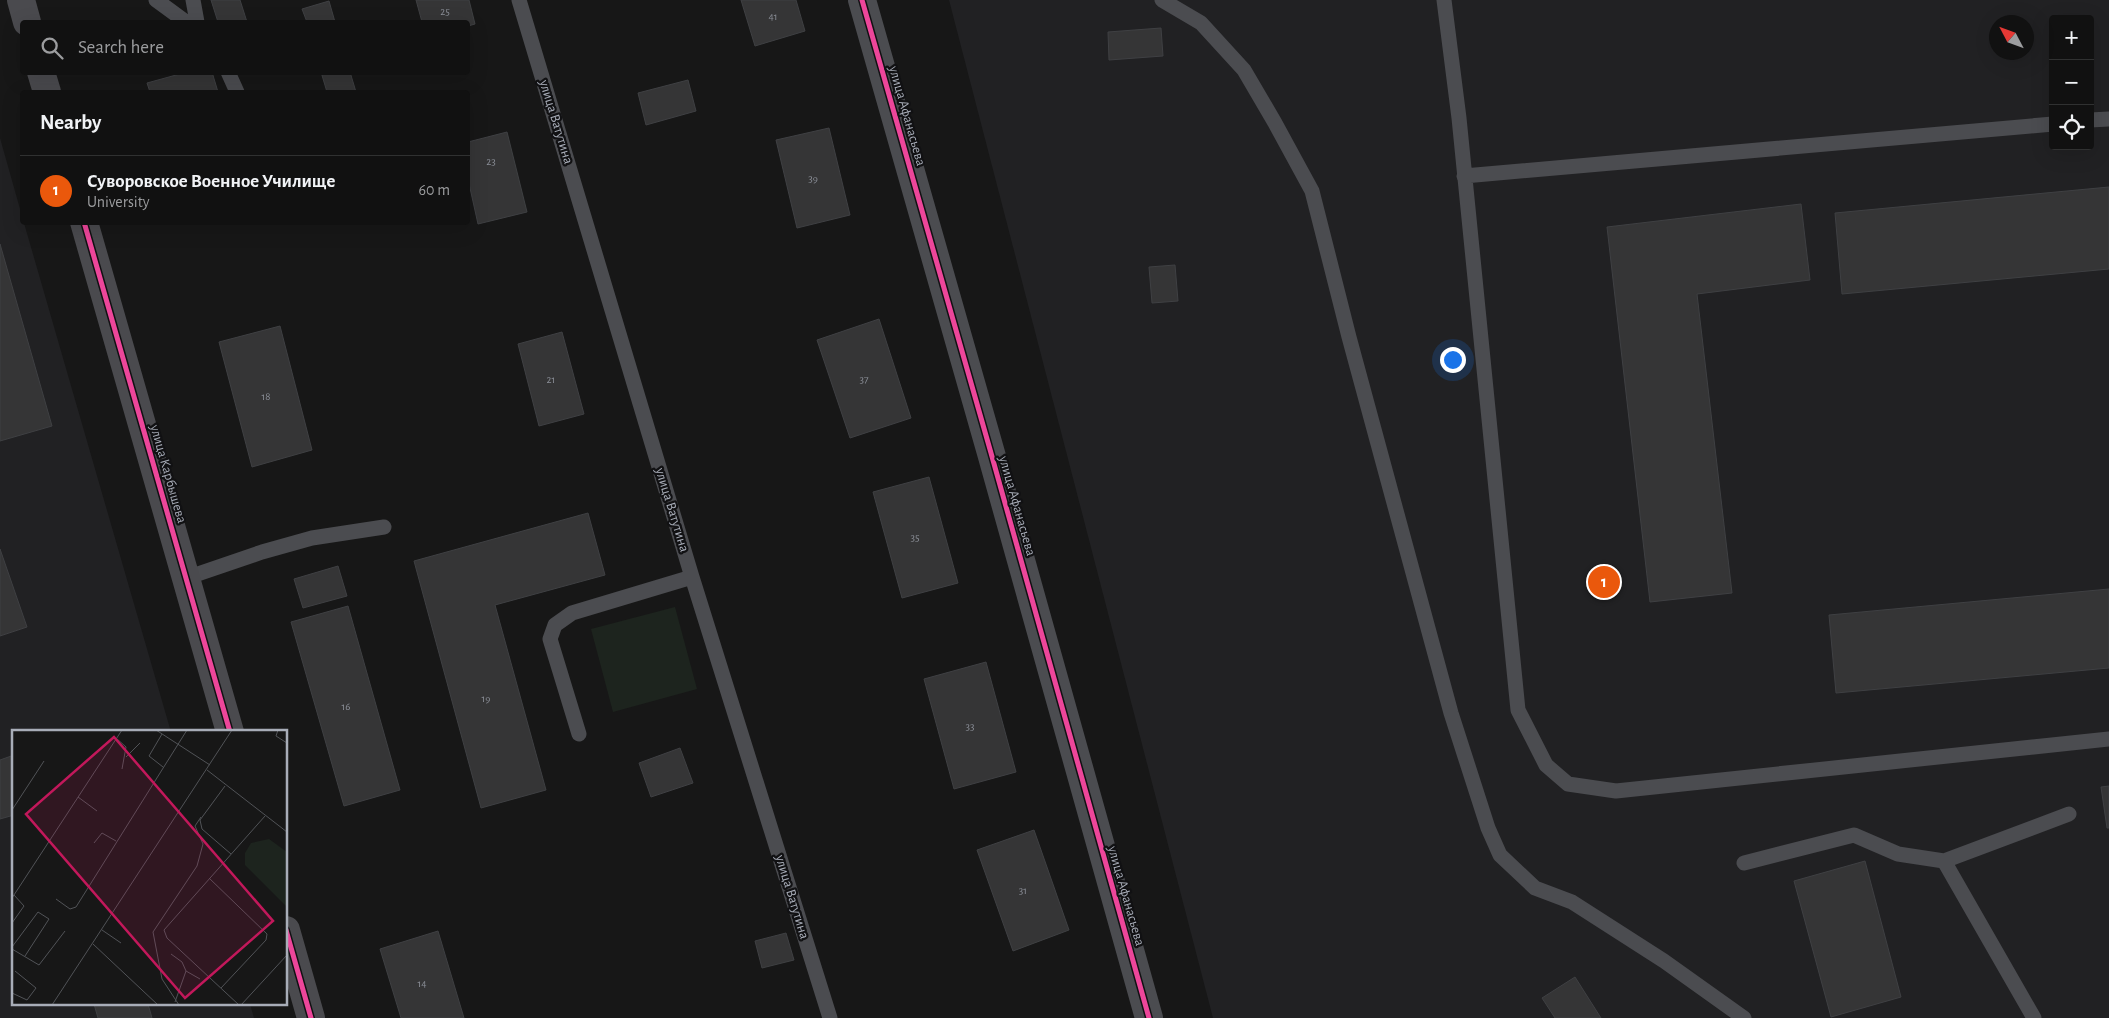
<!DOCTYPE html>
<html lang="en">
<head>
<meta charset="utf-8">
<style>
  :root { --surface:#111; --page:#1e1f1f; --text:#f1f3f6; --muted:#9c9d9f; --line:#303131; --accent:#ea580c }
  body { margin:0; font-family:"Alegreya Sans",sans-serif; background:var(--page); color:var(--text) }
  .controls { position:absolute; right:15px; top:15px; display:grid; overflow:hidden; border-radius:5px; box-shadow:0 5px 20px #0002 }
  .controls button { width:45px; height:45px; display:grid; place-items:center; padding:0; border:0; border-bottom:1px solid var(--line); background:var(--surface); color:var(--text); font:25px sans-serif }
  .compass { position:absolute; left:1989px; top:15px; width:45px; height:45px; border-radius:50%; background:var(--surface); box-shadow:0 5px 20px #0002; rotate:311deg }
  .you { position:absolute; left:1452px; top:359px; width:18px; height:18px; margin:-12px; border:4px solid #fff; border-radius:50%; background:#1a73e8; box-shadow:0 0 0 8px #1a73e833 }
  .badge { display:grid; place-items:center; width:32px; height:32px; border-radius:50%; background:var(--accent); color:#fff; font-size:16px; font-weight:700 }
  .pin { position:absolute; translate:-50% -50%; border:2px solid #fff; box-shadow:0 1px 5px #0006 }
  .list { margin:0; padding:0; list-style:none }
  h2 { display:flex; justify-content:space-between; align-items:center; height:65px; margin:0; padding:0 20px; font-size:21px }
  h2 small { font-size:16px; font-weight:400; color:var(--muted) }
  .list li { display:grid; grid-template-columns:32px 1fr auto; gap:15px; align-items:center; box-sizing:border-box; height:70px; padding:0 20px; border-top:1px solid var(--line) }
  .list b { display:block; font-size:19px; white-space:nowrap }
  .list p { margin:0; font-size:16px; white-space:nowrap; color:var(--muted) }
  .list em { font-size:16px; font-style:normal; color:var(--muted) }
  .icon { flex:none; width:28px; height:28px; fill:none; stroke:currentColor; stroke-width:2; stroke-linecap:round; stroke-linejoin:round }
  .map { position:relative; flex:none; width:2109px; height:1018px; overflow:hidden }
  .search { position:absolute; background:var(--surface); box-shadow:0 5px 20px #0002; left:20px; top:20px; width:450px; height:55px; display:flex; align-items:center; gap:12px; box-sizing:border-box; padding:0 18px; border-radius:5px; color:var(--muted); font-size:19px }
  .panel { position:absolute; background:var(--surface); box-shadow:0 5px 20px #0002; left:20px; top:90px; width:450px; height:135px; border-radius:5px }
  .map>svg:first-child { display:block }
  .built { fill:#212123; fill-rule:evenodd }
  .green { fill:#1d241e }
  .building { fill:#353536; stroke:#3f4043 }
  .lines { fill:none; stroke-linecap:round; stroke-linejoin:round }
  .lane { stroke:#4b4c50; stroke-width:15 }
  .street { stroke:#4b4c50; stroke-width:28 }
  .secondary { stroke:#4a4a4e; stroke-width:28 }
  .cycleway-casing { stroke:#111113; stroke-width:8 }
  .cycleway { stroke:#ed469a; stroke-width:5 }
  .labels { text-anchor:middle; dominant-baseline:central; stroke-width:4.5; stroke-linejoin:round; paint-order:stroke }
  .number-label { font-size:11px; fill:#8b8f98 }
  .street-label { font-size:14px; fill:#a8adb8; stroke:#111113 }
  .inset-road { fill:none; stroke:#515357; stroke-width:1 }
  .view { fill:#c2185b; fill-opacity:0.15; stroke:#c2185b; stroke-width:2.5 }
  .inset-edge { fill:none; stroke:#a8adb8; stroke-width:2.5 }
</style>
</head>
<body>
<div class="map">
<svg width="2109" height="1018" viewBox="0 0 2109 1018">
  <rect width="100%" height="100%" fill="#171717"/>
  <path class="built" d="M949,0h1160v1018h-896zM2053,19h37v127h-37zM1996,22h30v30h-30z
    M0,138l22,78v6l2,1 147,509h-157v272h236l4,14h-254z"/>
  <path class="green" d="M675,607l22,82 -84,23 -22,-83z"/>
  <path class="building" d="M211,0h29l7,22h-29z
    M416,0h53l6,24 -7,2v-4h-46z
    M741,0h55l9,31 -50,15z
    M329,1l6,21h-28l-5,-13z
    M1161,28l2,28 -54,4 -1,-28z
    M187,72h25l6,20h-68l-3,-9z
    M321,72h29l6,20h-29z
    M688,80l8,31 -50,14 -8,-32z
    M829,128l21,87 -53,13 -21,-88z
    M507,132l20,80 -49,12 -10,-45v-37z
    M2109,187v82l-267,25 -7,-81z
    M1801,204l9,76 -113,14 35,299 -82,9 -43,-375z
    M0,244l52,182 -52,15z
    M1175,265l3,36 -26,2 -3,-36z
    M879,319l32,99 -61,20 -33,-98z
    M280,326l32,124 -60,17 -33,-125z
    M562,332l22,82 -45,12 -21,-82z
    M929,477l29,106 -56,15 -29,-106z
    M588,513l17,62 -110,30 51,185 -65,18 -67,-247z
    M0,549l27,78 -27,9z
    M338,566l9,30 -44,12 -9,-29z
    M2109,589v79l-273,25 -7,-78z
    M348,606l52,184 -56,16 -53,-184z
    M986,662l30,110 -62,17 -30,-110z
    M680,748l13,35 -42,14 -12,-34z
    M14,755v60l-14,4v-59z
    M2109,786v42h-2l-6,-41z
    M1034,830l35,100 -56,21 -36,-101z
    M1865,861l36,136 -70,20 -37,-136z
    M438,931l26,87h-63l-21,-69z
    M786,933l8,27 -32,8 -7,-27z
    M1575,977l26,41h-46l-13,-20z
    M94,1004h54l4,14h-54z"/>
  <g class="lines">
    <path class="lane" d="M156,0l30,22
      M193,0l4,22
      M519,0l173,577 138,441
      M1162,0l39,23 43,47 31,53 37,68 37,146 102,376 37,115 12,27 35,33 37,14 92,59 80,57
      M1444,0l15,118 59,592 28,55 22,19 48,7 493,-52
      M228,72l9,20
      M2090,120l19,-1
      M1464,176l589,-52
      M186,578l76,-26 50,-14 72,-11
      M579,734l-29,-95 5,-14 17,-12 120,-36
      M1744,863l110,-28 44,19 46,7
      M2034,1018l-90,-157 125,-47"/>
    <path class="street" d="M862,0l129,453 158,565"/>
    <path class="secondary" d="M21,0l6,22
      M41,72l6,20
      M84,222l146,510
      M286,930l25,88"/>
    <defs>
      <path id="cycleway" d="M862,0l129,453 158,565
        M84,222l146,510
        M286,930l25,88"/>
    </defs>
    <use href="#cycleway" class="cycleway-casing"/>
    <use href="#cycleway" class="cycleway"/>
  </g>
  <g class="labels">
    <g class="number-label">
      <text x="445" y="11">25</text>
      <text x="773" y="16">41</text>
      <text x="491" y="161">23</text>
      <text x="813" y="178">39</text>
      <text x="551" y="379">21</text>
      <text x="864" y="379">37</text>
      <text x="266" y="396">18</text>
      <text x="915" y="537">35</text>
      <text x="486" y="698">19</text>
      <text x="346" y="706">16</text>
      <text x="970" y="726">33</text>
      <text x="1023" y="890">31</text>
      <text x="422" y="983">14</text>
    </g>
    <g class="street-label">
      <text transform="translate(907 116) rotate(74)">улица Афанасьева</text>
      <text transform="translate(556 122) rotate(73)">улица Ватутина</text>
      <text transform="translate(168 474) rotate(74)">улица Карбышева</text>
      <text transform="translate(1017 506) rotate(74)">улица Афанасьева</text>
      <text transform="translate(672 510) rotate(73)">улица Ватутина</text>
      <text transform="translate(1126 896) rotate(74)">улица Афанасьева</text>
      <text transform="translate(792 897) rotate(73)">улица Ватутина</text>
    </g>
  </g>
  <g transform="translate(12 730)">
    <rect width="275" height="275" fill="#171717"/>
    <path d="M257,109l18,13v55l-42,-42v-12l6,-10z" fill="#1d241e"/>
    <path class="inset-road" d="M144,0l54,35M266,0l-2,6 11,7M150,4l-13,22 14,11M104,8l10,9 -4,22M114,27l14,-14M195,40l80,62M213,56l-25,34 2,9 29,25M66,67l19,14M0,80l32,-49M82,113l8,-10 14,8M197,148l58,56 -1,6 -45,48M0,168l110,-168M44,169l14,10 6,-2 111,-177M0,193l12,-17 -10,-11M90,200l19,13M81,214l65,61M0,217l26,-35 11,7 -24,37M0,219l27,16 26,-34M159,224l11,8 4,9M0,263l15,7 9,-12 -21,-17M163,272l11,-31 14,8M40,275l180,-275M167,275l-17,-26 -9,-47 44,-66 6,-22 -8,-18 6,-9M227,275l-72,-67 -3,-8 101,-114M229,275l46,-50"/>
    <path class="view" d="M102,7l159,184 -88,77 -159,-184z"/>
    <rect width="275" height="275" class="inset-edge"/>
  </g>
</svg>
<div class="controls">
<button>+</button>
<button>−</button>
<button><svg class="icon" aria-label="locate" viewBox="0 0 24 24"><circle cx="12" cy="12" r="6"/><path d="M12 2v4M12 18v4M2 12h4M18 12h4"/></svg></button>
</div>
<svg class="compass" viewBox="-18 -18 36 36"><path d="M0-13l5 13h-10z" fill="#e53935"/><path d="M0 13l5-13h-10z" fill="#9c9d9f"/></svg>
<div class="you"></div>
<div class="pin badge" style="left:1604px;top:582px">1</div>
<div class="search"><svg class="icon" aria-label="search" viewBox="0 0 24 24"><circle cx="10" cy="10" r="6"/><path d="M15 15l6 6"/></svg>Search here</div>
<section class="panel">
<h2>Nearby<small></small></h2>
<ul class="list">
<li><span class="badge">1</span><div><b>Суворовское Военное Училище</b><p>University</p></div><em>60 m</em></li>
</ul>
</section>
</div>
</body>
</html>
